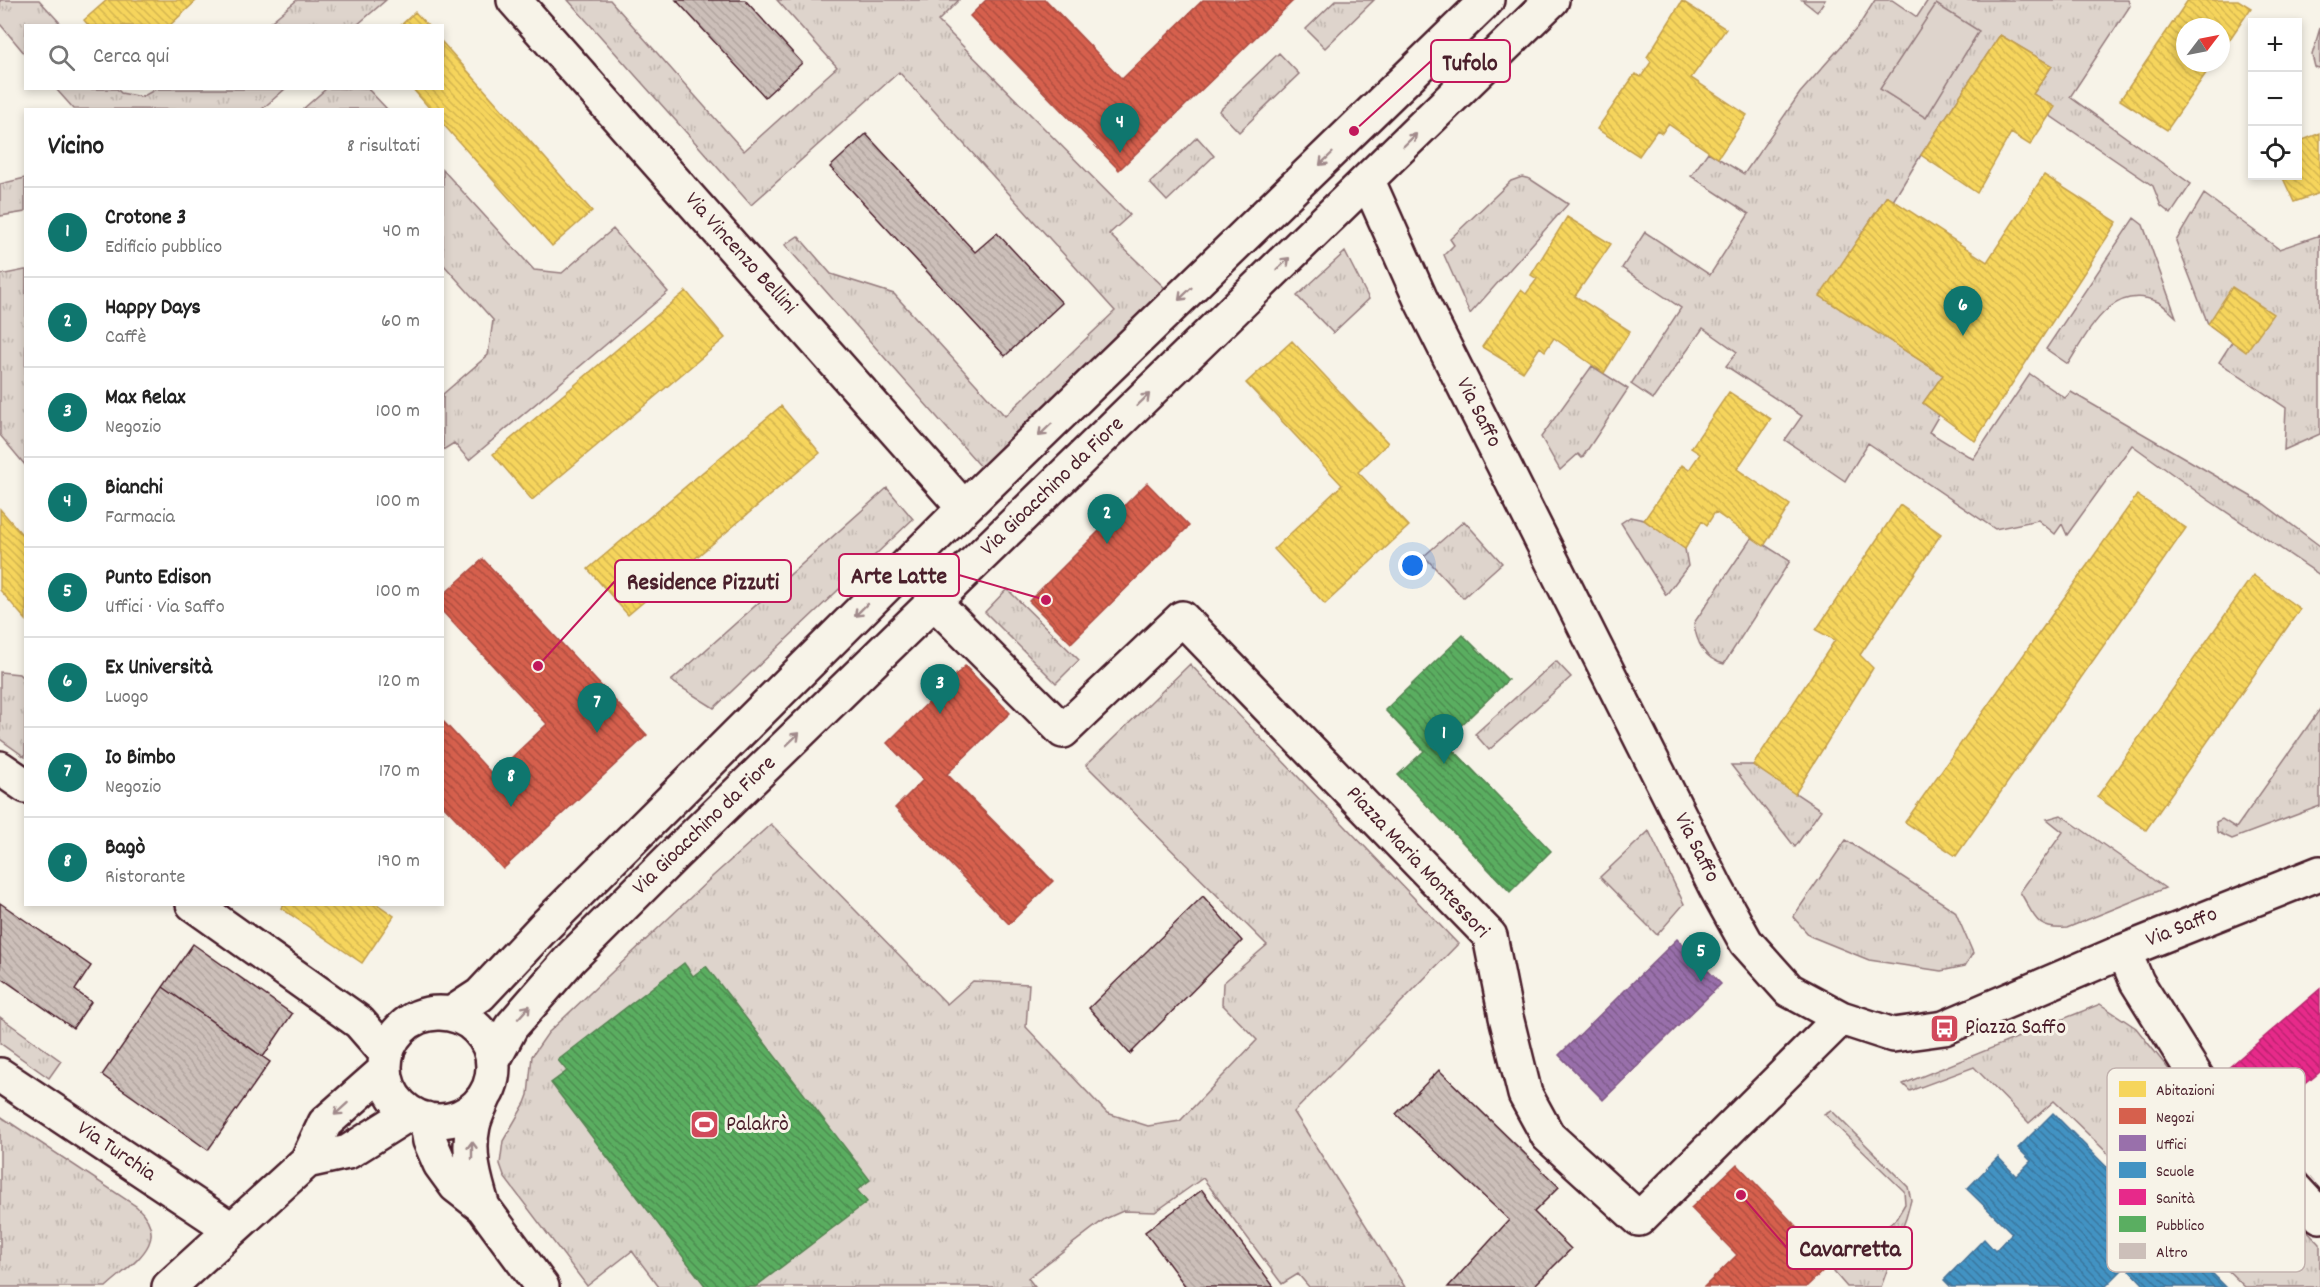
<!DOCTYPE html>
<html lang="it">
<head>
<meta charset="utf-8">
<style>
  :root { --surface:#fff; --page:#f6f6f6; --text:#222; --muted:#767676; --line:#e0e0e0; --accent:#0f766e }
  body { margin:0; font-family:Dekko,sans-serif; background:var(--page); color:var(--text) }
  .controls { position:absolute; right:18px; top:18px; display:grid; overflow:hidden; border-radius:0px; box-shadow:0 3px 9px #0003 }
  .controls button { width:54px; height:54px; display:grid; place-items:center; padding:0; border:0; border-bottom:2px solid var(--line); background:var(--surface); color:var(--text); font:30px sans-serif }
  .compass { position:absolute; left:2176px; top:18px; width:54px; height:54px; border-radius:50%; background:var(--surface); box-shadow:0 3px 9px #0003; rotate:58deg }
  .you { position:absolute; left:1413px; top:566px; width:21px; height:21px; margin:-15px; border:4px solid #fff; border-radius:50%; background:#1a73e8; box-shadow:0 0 0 9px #1a73e833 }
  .badge { display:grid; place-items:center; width:39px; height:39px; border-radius:50%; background:var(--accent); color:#fff; font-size:20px; font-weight:700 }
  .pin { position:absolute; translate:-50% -50px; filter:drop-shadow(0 2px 3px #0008) }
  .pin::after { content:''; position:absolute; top:32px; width:21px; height:18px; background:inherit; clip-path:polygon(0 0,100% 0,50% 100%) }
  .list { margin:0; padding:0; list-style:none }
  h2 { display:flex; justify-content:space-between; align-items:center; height:78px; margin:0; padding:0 24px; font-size:26px }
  h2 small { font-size:20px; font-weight:400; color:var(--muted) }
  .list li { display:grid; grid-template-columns:39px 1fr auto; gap:18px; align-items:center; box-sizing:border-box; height:90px; padding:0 24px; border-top:2px solid var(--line) }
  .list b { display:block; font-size:22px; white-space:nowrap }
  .list p { margin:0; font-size:20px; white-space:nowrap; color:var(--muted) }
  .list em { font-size:20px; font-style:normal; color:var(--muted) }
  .icon { flex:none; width:33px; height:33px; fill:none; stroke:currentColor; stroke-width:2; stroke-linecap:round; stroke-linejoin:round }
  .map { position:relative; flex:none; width:2320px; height:1287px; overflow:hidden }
  .search { position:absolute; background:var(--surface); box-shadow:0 3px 9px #0003; left:24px; top:24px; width:420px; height:66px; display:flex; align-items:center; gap:15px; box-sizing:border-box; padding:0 21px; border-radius:0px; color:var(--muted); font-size:22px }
  .panel { position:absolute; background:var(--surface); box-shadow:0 3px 9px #0003; left:24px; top:108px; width:420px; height:798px; border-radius:0px }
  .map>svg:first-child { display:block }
  .grass { fill:url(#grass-tufts); stroke:#947a7c; stroke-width:1.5 }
  .pitch { fill:#ded4cc; stroke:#947a7c; stroke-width:1.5 }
  .homes { fill:url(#homes-back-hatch); stroke:#c29e4d; stroke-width:1.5 }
  .shops { fill:url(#shops-back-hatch); stroke:#ac4c43; stroke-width:1.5 }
  .offices { fill:url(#offices-back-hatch); stroke:#815885; stroke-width:1.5 }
  .schools { fill:url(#schools-back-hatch); stroke:#457095; stroke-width:1.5 }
  .health { fill:url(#health-back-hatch); stroke:#b8266e; stroke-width:1.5 }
  .public { fill:url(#public-back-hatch); stroke:#558351; stroke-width:1.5 }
  .building { fill:url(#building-back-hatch); stroke:#4a1f2b; stroke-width:1.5 }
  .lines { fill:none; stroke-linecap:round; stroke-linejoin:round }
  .minor-casing { stroke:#4a1f2b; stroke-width:38 }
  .minor { stroke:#f7f3e8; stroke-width:33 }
  .oneway { stroke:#a0898a }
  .labels { text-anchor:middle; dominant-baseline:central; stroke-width:6; stroke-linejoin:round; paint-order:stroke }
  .street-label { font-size:22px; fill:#4a1f2b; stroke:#f7f3e8 }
  .poi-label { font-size:22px; fill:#4a1f2b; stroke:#f7f3e8; text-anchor:start }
  .key { fill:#f7f3e8; stroke:#c3b3af; stroke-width:1.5 }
  .key-label { font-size:16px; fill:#4a1f2b }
  .leader { fill:none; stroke:#c2185b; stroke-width:2 }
  .callout-dot { fill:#c2185b; stroke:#f7f3e8; stroke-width:2 }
  .callout { fill:#f7f3e8; stroke:#c2185b; stroke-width:2 }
  .callout-label { font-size:24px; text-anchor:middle; font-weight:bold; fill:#4a1f2b }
</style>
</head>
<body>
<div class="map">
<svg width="2320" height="1287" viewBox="0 0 2320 1287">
  <defs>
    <pattern id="grass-tufts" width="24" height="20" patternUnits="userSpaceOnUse" patternTransform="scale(1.5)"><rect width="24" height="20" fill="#ded4cc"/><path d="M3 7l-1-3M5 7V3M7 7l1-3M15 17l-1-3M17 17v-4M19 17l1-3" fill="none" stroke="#c0b6af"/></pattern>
    <pattern id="homes-back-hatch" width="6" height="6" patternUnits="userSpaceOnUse" patternTransform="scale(1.5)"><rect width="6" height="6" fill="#f6d55c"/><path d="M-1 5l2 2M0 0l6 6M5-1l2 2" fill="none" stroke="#d4b650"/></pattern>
    <pattern id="shops-back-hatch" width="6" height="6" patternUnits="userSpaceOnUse" patternTransform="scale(1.5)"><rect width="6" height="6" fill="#d6604d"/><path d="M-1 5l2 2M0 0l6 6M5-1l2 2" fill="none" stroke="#b04f40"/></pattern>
    <pattern id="offices-back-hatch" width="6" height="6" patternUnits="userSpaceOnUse" patternTransform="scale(1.5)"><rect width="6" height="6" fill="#9970ab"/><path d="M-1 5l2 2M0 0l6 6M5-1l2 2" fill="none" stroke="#7f5b8b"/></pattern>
    <pattern id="schools-back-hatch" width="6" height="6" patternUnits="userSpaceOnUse" patternTransform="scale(1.5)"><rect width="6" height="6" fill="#4393c3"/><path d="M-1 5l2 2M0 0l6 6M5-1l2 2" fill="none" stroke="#3a779f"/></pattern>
    <pattern id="health-back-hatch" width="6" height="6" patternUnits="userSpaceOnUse" patternTransform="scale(1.5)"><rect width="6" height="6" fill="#e7298a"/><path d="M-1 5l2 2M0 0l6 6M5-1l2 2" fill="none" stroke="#bd2371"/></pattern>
    <pattern id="public-back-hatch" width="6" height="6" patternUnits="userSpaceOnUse" patternTransform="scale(1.5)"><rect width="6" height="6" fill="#5aae61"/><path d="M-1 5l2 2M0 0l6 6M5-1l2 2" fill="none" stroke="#4c8d50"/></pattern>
    <pattern id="building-back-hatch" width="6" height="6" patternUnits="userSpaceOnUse" patternTransform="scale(1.5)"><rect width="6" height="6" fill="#ccbfb9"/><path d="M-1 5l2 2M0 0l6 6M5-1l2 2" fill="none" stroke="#b1a49f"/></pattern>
  </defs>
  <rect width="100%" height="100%" fill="#f7f3e8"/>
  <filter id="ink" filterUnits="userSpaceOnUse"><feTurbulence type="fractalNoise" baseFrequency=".0167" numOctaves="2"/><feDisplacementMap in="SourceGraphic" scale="12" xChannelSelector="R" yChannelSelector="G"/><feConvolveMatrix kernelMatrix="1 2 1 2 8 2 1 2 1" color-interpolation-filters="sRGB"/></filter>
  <g filter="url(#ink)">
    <path class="grass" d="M0,0h39l23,25 -36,1 -1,28 -25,-30z
      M297,0h89l-29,25h-90z
      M568,0h42l134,151 93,-84 -60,-67h182l-21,21 192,194 -21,19 59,57 -186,177 -197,-223 13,-9 33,38 63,20 111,122 110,-105 -216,-239 -148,133z
      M1336,0h38l-49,48 -19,-19z
      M1802,0h23l-8,12z
      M1875,0h17l25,17 11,-17h200l2,6 -60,91 121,87 -20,30 -10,-8 -8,-20 -104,-71 5,-8 -21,-13 19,-28 -52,-31 -79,120 -28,46 -7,-4 -65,99 122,79 -20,28 16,12 -10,17 44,27 57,-85 35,24 6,-6 193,112 56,42v29l-113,-76 -75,-54 -65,90 -5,-11 -7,10 -17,-14 -43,9 -127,-86 -23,38 -60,-41 17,-24 -76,-50 11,-14 -34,-24 -50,71 -22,-15 50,-76 -59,-40 23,-36 65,43 39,-61 -58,-38 17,-24 36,22 56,-81 58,-66z
      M2320,28v40l-5,-1 -3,-12z
      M1279,53l20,21 -60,58 -20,-21z
      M327,88l41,1 19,20h-84z
      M56,89h61l4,4 21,4 14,-8h129l-24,21 -187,-1z
      M1197,137l17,19 -47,45 -17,-18z
      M443,170l91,100 28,3 51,-44 55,63 -199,168 -15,-17 -11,7v-56l45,-39 5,-35 -50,-56z
      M1522,177l8,2 38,25 -98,110 -26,-59 10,-10 -4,-6 61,-58z
      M25,178v34l-25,4v-32z
      M2204,194l75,55 41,-14v199l-36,16 2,-42 -67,-46 13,-20 -24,-18 -32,-83z
      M2134,218l9,7 33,92c-6,-5 -12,-12 -18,-15 -47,-21 -70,31 -90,62l-22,-15z
      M1345,252l24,47 -36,34 -36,-37z
      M25,270h1l-1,195 -25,-30v-160z
      M1592,366l36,23 -46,69 -4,-4 -18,16 -19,-33z
      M887,488l26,31 -199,189 -43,-27z
      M1630,517l14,3 41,29 3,17 -22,29 -45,-72z
      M1464,521l38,42 -39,35 -39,-42z
      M1752,537l38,24 -66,103c-19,-4 -28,-22 -30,-41z
      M1007,589l72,71 -23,23 -71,-71z
      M1556,661l15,16 -82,73 -14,-16z
      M1190,664l268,280 -164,168 111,175h-96l-11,-13 -16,10 -79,-106 -48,34 -32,-1 -18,8 -77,59 7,9h-376l-27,-36 -45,35 -82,-108 -5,-14 3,-23 22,-38 3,-8 4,-39 16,-23 165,-157 58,-52 176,180 26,-23 56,3 -3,43 81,86 41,13 32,-5 77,-81 -35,-36 1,-21 44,-38 -181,-180z
      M0,672l19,2 6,6v77l-25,-18z
      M2320,709v97l-88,33 -15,-7 -1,-10 6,-3 14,9z
      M1731,765h22l68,45 -26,37z
      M2061,815l104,73 -98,40c-32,3 -32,-12 -47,-36l43,-60 -16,-13z
      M1649,831l35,73 -27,31 -57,-58z
      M1846,840l109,71 18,42 -8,13 -24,5 -72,-11 -59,-24 -17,-19z
      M2100,1004l36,24 104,131 80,85v43h-75l-191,-186 -25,22 -55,-56 -64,24 -7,-7z
      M0,1017l61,44 -12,17 -49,-35z
      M1831,1110l77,77 3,13 -5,18 -25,69h-34l-13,-15 62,-53 9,-15 -1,-13 -80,-77z
      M0,1116l136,90c38,35 -4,57 -30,81h-106z"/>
    <path class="pitch" d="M1936,4l43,27 -53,87 -46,-29z"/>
    <path class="homes" d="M107,0h90l-28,26h-80l-5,-6z
      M2188,0h50l13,8 -30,44v-25h-36v36h28l-46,67 -47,-30z
      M1682,1l44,28 -35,49 56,37 -29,43 -50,-34 -6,9 -5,-3 -18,26 -42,-27 38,-55 6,3 10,-15 -4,-5z
      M415,12l13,14h-28z
      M2000,35l52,31 -19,28 22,13 -25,38 -19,-12 -34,60 -56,-38z
      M442,42l150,169 -40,35 -110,-123v-13h-11l-19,-22h30z
      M2320,133v60l-26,9 -12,-26h16v-34z
      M2044,175l73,47 -142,219 -52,-38 20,-28 -123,-79 67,-100 100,66z
      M1567,217l44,27 -36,52 55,35 -26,42 -50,-35 -9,13 -5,-4 -17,25 -41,-25 39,-57 5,4 11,-15 -6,-4z
      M2232,287l41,27 -27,38 -38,-28z
      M686,291l39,47 -193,162 -39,-46z
      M1292,341l96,102 -30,29 51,54 -84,78 -51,-55 68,-64 -96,-102z
      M1729,392l42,27 -34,50 53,36 -26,41 -49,-34 -8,13 -5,-4 -17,28 -41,-29 38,-55 7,5 11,-16 -9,-6z
      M781,406l39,47 -192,162 -40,-46z
      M2137,495l49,33 -230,328 -51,-34z
      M1900,505l41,29 -81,121 13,13 -78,126 -42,-29 82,-125 -19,-10z
      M0,509l26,30v81l-26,-30z
      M2253,575l47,34 -154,221 -49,-33z
      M284,904h93l17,12 -32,47 -81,-55z"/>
    <path class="shops" d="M986,0h60l76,79 81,-79h91l-175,170 -149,-154z
      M1147,483l42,43 -118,117 -42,-42z
      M483,559l164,176 -144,134 -61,-65v-84l51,55 54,-51 -105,-113v-15z
      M965,666l45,47 -63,61 106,107 -44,43 -114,-116 28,-28 -36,-37z
      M1737,1164l94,99 -25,24h-102l33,-32 -46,-47z"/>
    <path class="offices" d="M1677,939l44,45 -118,116 -44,-45z"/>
    <path class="schools" d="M2053,1113l173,174h-80l-20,-21 -21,21h-154l-7,-7 40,-41 11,12 17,-18 -45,-44 31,-32 18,19 15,-15 -13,-13z"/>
    <path class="health" d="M2320,989v83l-54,45 -40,-47z"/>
    <path class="public" d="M1463,635l45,45 -63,61 106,110 -41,41 -112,-117 26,-24 -39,-41z
      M684,963l9,13 13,-10 164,214 -13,10 10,12 -112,85h-49l-155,-204 16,-12 -9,-11z"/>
    <path class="building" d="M676,0h69l57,63 -37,34z
      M866,134l109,118 22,-19 65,70 -57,53 -175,-189z
      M1203,896l39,45 -112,113 -41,-46z
      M0,903l91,63 -16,24 16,12 -18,26 -73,-51z
      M193,944l99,70 -29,43 -100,-70z
      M163,987l107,75 -62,88 -106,-75z
      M1439,1070l120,117 -25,25 37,37 -38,38h-85l61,-67 -113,-106z
      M1202,1190l72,97h-88l-41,-55z"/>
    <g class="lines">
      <defs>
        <path id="minor" d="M514,0l450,508
          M1368,181l53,119 295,588 30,54 43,48 52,28 52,17 51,-7 180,-77 196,-78
          M934,602l129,129 119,-113 308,318 16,81 19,77 23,42 91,83 202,-201
          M0,768l26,18
          M193,904l166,118 27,31
          M2124,951l13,31 70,112 113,122
          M385 1067a54 54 0 1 1 108 0a54 54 0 1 1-108 0Z
          M451,1014l29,-19 62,-66 422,-421 523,-508
          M493,1061l18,-34 60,-69 103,-103 878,-855
          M0,1075l231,154
          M426,1119l4,22 10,23 16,22 27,21 59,80
          M307,1161l41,-9 62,-39
          M483,1207c-8,-26 -16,-53 -10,-81 2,-10 8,-21 12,-31
          M169,1287l138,-126 18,-38 60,-53"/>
      </defs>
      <use href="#minor" class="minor-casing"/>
      <use href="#minor" class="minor"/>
    </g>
    <defs><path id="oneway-shaft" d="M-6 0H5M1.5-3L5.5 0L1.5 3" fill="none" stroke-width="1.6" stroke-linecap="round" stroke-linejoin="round" transform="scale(1.5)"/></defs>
    <g class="oneway">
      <use href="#oneway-shaft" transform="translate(1410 140) rotate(-44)"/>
      <use href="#oneway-shaft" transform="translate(1326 159) rotate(136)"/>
      <use href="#oneway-shaft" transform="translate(1283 264) rotate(-44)"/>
      <use href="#oneway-shaft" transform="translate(1185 294) rotate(136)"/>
      <use href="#oneway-shaft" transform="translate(1143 400) rotate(-44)"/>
      <use href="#oneway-shaft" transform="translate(1045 430) rotate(136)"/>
      <use href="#oneway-shaft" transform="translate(861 610) rotate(135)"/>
      <use href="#oneway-shaft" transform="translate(793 739) rotate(-44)"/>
      <use href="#oneway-shaft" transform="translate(524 1012) rotate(-48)"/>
      <use href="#oneway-shaft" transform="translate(341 1109) rotate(138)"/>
      <use href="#oneway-shaft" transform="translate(472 1150) rotate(-90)"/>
    </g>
  </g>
  <defs>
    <symbol id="bus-square" viewBox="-11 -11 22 22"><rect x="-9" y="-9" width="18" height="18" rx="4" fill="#d1495b" stroke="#f7f3e8"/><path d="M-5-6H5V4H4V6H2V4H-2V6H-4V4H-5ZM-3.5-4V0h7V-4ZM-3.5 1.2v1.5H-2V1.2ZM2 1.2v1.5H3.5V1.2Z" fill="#fff"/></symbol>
    <symbol id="stadium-square" viewBox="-11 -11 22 22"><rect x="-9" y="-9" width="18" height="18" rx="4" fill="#d1495b" stroke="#f7f3e8"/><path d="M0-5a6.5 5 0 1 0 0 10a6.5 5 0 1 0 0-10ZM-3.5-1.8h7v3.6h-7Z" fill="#fff"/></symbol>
  </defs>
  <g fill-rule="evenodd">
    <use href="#bus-square" x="1928" y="1012" width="33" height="33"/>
    <use href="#stadium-square" x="688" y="1108" width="33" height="33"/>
  </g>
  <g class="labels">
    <g class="street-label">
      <text transform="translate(740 254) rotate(48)">Via Vincenzo Bellini</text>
      <text transform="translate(1478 413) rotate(63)">Via Saffo</text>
      <text transform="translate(1053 487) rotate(-44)">Via Gioacchino da Fiore</text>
      <text transform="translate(705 826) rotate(-44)">Via Gioacchino da Fiore</text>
      <text transform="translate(1696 848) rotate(63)">Via Saffo</text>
      <text transform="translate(1417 863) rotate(47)">Piazza Maria Montessori</text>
      <text transform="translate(2182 928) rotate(-22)">Via Saffo</text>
      <text transform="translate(116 1152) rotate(34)">Via Turchia</text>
    </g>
    <g class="poi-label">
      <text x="1965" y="1028">Piazza Saffo</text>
      <text x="726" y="1125">Palakrò</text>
    </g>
  </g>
  <rect x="2107" y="1068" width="198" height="204" rx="9" class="key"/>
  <rect x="2119" y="1081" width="27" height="16" fill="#f6d55c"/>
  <rect x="2119" y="1108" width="27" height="16" fill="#d6604d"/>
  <rect x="2119" y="1135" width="27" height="16" fill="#9970ab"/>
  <rect x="2119" y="1162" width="27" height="16" fill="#4393c3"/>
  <rect x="2119" y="1189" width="27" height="16" fill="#e7298a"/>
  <rect x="2119" y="1216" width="27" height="16" fill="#5aae61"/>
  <rect x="2119" y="1243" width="27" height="16" fill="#ccbfb9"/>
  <g class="key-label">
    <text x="2156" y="1095">Abitazioni</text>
    <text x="2156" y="1122">Negozi</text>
    <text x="2156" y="1149">Uffici</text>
    <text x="2156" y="1176">Scuole</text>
    <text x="2156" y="1203">Sanità</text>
    <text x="2156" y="1230">Pubblico</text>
    <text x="2156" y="1257">Altro</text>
  </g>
  <path class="leader" d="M1354 131L1431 61M1046 600L959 575M538 666L615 581M1741 1195L1787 1248"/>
  <g class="callout-dot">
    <circle cx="1354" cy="131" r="6"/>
    <circle cx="1046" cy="600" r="6"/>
    <circle cx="538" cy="666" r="6"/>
    <circle cx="1741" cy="1195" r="6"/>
  </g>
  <g class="callout">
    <rect x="1431" y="40" width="79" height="42" rx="6"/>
    <rect x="839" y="554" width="120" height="42" rx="6"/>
    <rect x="615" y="560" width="176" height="42" rx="6"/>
    <rect x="1787" y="1227" width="125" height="42" rx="6"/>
  </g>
  <g class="callout-label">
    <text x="1470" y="70">Tufolo</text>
    <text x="899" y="583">Arte Latte</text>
    <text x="703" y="589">Residence Pizzuti</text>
    <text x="1850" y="1256">Cavarretta</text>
  </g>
</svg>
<div class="controls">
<button>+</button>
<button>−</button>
<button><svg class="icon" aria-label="locate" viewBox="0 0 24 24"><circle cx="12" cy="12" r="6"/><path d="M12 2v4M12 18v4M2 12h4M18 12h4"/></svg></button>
</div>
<svg class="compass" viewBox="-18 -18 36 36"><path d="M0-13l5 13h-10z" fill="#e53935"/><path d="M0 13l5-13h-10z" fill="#767676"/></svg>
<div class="you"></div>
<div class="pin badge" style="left:1444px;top:764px">1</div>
<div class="pin badge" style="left:1107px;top:544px">2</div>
<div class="pin badge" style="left:940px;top:714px">3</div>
<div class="pin badge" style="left:1120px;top:153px">4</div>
<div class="pin badge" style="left:1701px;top:982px">5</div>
<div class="pin badge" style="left:1963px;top:336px">6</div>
<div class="pin badge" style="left:597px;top:733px">7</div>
<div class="pin badge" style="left:511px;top:807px">8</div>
<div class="search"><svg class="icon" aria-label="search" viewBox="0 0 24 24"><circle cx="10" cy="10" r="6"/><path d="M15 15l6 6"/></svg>Cerca qui</div>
<section class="panel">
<h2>Vicino<small>8 risultati</small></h2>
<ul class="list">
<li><span class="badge">1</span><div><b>Crotone 3</b><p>Edificio pubblico</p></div><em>40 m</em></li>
<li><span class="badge">2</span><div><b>Happy Days</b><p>Caffè</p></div><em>60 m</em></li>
<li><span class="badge">3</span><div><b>Max Relax</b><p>Negozio</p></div><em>100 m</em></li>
<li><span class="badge">4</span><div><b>Bianchi</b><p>Farmacia</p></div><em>100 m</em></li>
<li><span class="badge">5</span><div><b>Punto Edison</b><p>Uffici · Via Saffo</p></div><em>100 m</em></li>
<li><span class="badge">6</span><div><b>Ex Università</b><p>Luogo</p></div><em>120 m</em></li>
<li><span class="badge">7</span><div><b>Io Bimbo</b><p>Negozio</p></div><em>170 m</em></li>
<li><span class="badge">8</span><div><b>Bagò</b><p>Ristorante</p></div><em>190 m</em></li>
</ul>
</section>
</div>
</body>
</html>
